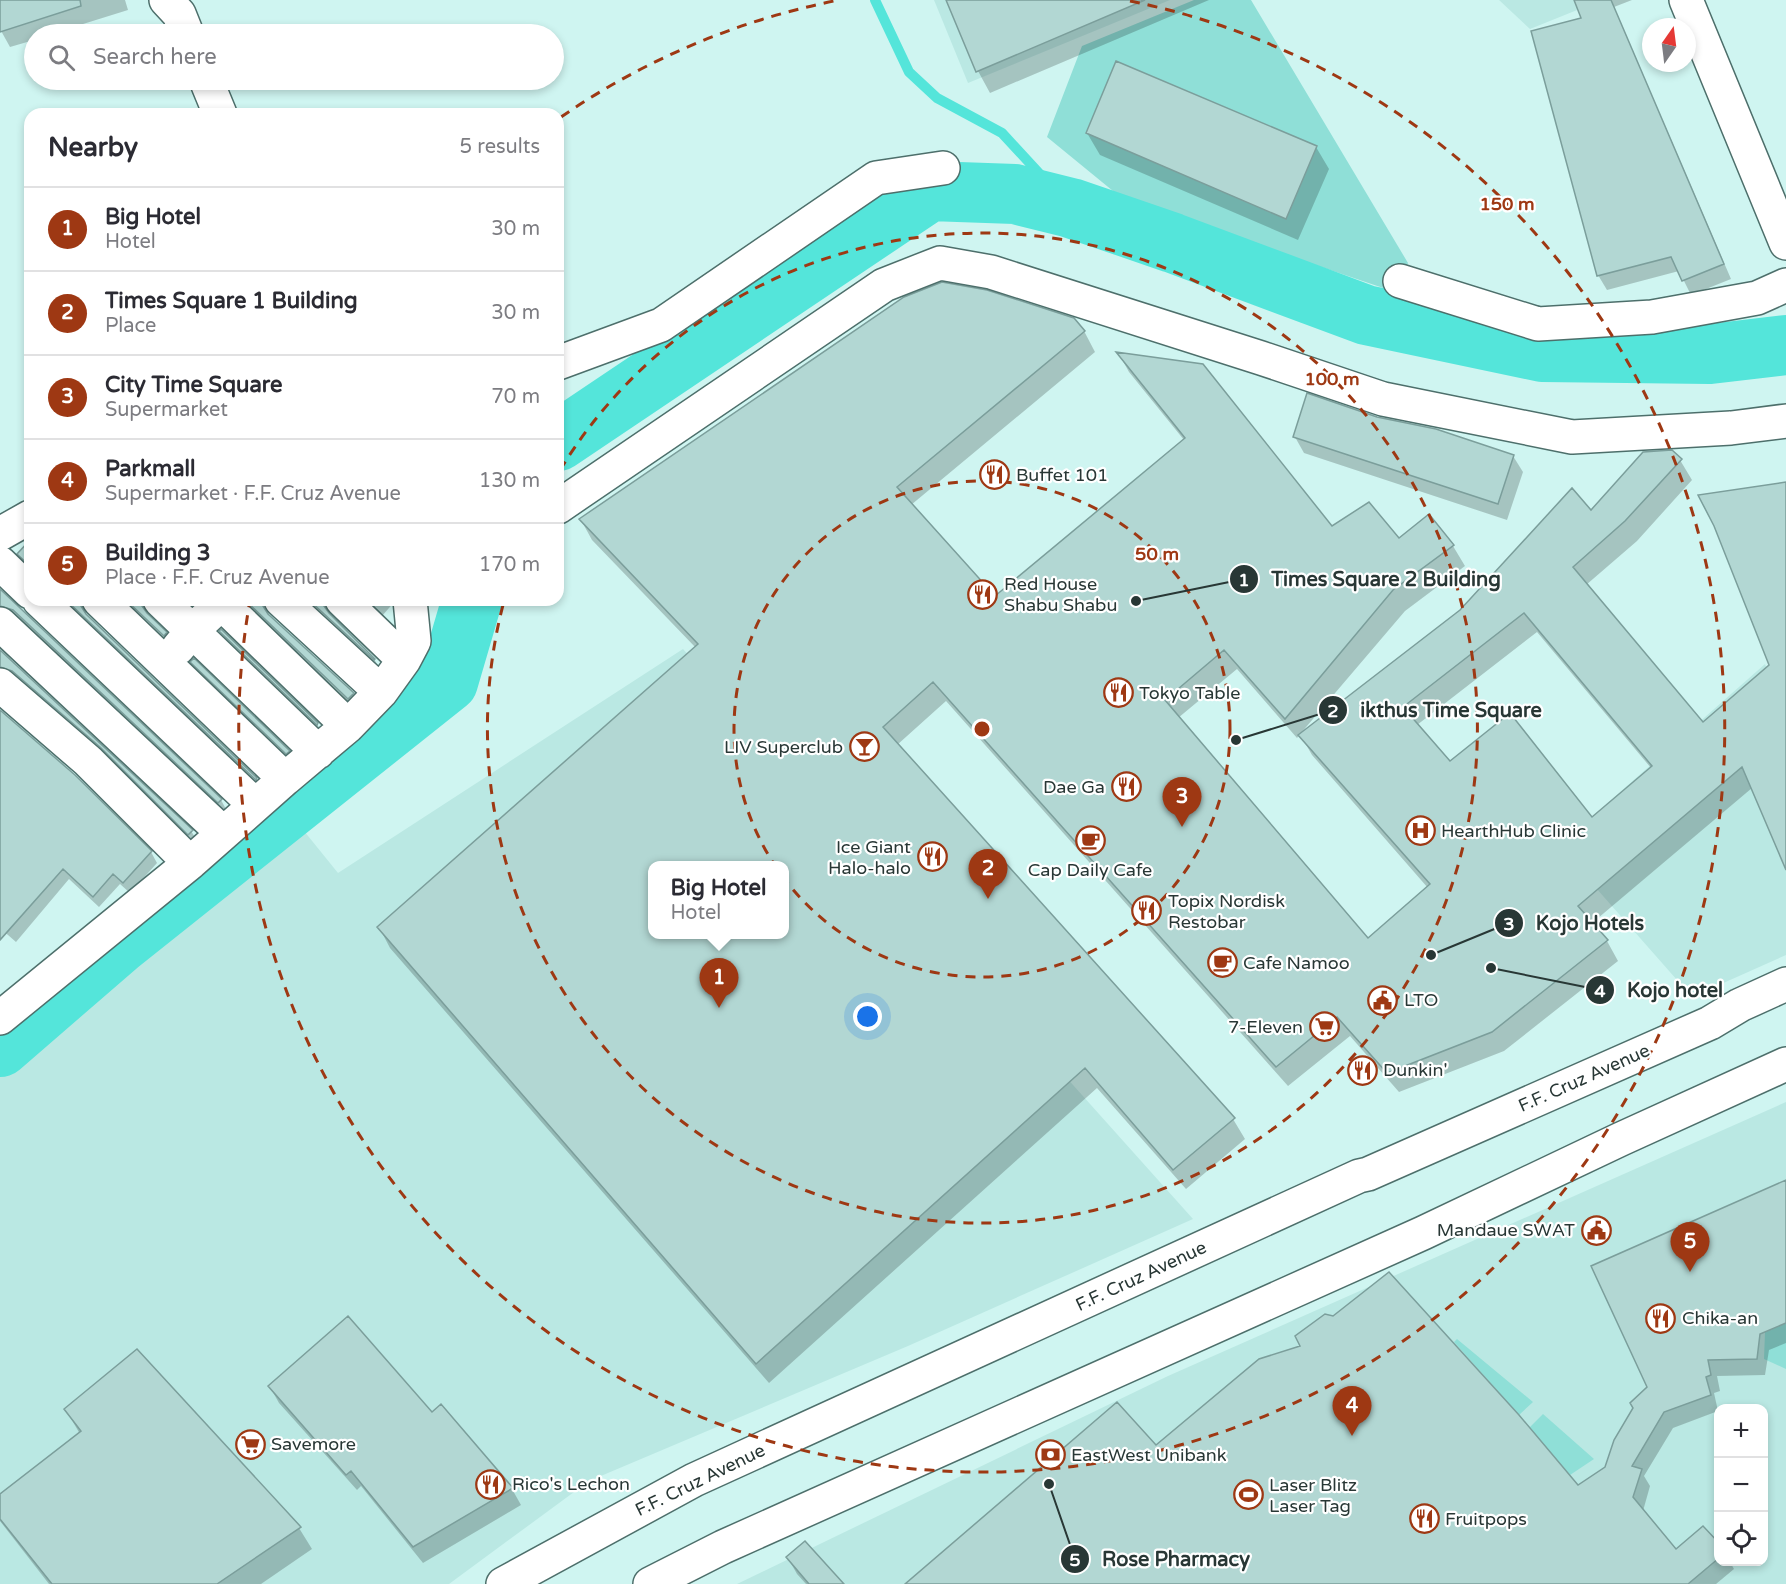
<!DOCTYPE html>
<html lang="en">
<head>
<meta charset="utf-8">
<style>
  :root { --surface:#fff; --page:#f7f7f7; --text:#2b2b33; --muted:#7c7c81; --line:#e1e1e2; --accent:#9e3813 }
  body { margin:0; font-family:"Varela Round",sans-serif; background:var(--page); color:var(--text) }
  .controls { position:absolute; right:18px; bottom:18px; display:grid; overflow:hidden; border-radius:12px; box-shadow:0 3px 9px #0003 }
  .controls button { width:54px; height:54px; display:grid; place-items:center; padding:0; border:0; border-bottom:2px solid var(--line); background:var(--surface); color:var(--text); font:30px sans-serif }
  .compass { position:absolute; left:1642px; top:18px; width:54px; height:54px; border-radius:50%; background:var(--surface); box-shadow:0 3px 9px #0003; rotate:14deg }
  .you { position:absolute; left:868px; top:1017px; width:21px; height:21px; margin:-15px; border:4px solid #fff; border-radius:50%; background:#1a73e8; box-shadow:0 0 0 9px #1a73e833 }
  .badge { display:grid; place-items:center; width:39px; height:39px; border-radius:50%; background:var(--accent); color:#fff; font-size:20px; font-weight:700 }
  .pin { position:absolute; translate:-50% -50px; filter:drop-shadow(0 2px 3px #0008) }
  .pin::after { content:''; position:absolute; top:32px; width:21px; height:18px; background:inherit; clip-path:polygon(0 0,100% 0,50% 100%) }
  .popup { position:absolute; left:648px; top:861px; width:141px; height:78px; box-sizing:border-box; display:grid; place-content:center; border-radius:12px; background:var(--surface); filter:drop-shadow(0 2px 4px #0005); font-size:20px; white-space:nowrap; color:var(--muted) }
  .popup b { font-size:22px; color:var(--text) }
  .popup::after { content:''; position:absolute; left:50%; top:100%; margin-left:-12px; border:12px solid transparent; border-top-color:var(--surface) }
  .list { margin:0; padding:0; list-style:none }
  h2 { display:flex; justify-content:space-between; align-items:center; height:78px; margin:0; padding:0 24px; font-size:26px }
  h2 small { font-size:20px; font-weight:400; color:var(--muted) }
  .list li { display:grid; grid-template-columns:39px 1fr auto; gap:18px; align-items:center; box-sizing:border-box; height:84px; padding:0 24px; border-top:2px solid var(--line) }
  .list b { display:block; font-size:22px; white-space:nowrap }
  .list p { margin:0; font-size:20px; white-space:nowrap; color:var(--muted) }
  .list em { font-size:20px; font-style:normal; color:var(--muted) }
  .icon { flex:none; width:33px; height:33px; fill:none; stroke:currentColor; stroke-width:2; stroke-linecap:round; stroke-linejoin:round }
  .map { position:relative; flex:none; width:1786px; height:1584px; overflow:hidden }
  .search { position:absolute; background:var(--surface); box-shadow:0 3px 9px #0003; left:24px; top:24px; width:540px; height:66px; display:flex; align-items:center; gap:15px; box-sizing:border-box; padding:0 21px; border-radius:33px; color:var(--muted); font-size:22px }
  .panel { position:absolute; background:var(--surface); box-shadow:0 3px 9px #0003; left:24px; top:108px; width:540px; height:498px; border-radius:18px }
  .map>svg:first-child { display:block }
  .built { fill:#bae8e3; fill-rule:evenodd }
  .green { fill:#8fdfd7 }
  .shadow { fill:#0003; fill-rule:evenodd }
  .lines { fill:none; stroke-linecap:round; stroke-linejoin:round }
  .stream { stroke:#54e5da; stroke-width:10 }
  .river { stroke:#54e5da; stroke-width:60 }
  .building { fill:#b2d7d3; stroke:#7b9e9b; stroke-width:1.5; fill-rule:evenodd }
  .minor-casing { stroke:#4d6f6b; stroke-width:36 }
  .minor { stroke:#fff; stroke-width:33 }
  .ring { fill:none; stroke:#9e3813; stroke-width:3; stroke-dasharray:10 8 }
  .labels { text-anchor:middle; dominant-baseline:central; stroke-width:4.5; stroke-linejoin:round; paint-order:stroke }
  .poi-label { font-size:18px; fill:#283735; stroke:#fff; text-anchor:start }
  .street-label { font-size:18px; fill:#283735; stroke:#fff }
  .centre { fill:#9e3813; stroke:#fff; stroke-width:3 }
  .ring-label { font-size:18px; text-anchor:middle; font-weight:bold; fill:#9e3813; stroke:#fff; stroke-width:4.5; stroke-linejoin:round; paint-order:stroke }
  .leader { fill:none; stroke:#283735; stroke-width:2 }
  .callout-dot { fill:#283735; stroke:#fff; stroke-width:2 }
  .mark-label { font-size:18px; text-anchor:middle; font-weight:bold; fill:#fff }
  .callout-label { font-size:20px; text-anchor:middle; font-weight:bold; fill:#283735; stroke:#fff; stroke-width:4.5; stroke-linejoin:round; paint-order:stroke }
</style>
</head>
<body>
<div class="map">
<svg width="1786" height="1584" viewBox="0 0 1786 1584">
  <rect width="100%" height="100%" fill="#cff5f1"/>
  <path class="built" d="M934,0h236l-202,83z
    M1499,0h103l-72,29z
    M683,649l510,570 -285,127 -319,135 -140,103h-449v-522l99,-79 201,-157 38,47zM653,866h132v68h-132z
    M1765,664l21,52v239l-94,42 -133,-151z
    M1786,1102v482h-1049l431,-208zM1718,1408h46v154h-46z"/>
  <path class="green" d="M1194,0h57l157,263 -13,29 -271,-92 -77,-63 35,-91z
    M1786,1323v46l-22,-10 1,-27z
    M1457,1339l76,63 -14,13 -65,-73z
    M1543,1414l51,45 -24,16 -41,-47z"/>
  <path class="shadow" d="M0,0h125l3,10 -77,24h-17v6l-24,7 -10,-18z
    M947,0h262l-219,93 -12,-22z
    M1576,0h56l-18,7 117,272 -40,16 -12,-24 -72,19 -9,-15 -15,-256z
    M1087,133l229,14 13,22 -31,71 -198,-85z
    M1084,331l11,21 -184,153 84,94 189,-159 -55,-68 -10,-18 213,174 66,12 30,-24 25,30 12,20 -60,45 -104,122 290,-221 89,-52 12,20 -55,61 -51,44 116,139 69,-58 15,-183v384l-34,-79 -161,136 16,17 11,20 -114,90 -105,41 -49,-56 -62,50 -342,-385 -49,44 336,374 12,20 -59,50 -89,-101 -328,295 -379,-435 -11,-21 317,-279 -104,-108 -11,-20zM1537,632l114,136 -59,51 -142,-56 -33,-38zM1237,669l60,69 3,-4 12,21 116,133 -60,52 -190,-222zM653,866h132v68h-132z
    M1377,418l136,38 10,16 -16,48 -203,-67 -9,-16z
    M30,542v27l-11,-15z
    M0,591l221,209 6,11 -2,2 -225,-195z
    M63,600h27l-4,8v8l170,163 6,10z
    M123,600h28l-4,8v8l18,17 7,11 -2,2z
    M184,600h25l-10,15z
    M246,600h26l-4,8 1,8 84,78 6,10 -5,5 -103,-100z
    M305,600h28l-4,6v10l45,43 6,10z
    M366,600h30l-14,16z
    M221,631l96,93 6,10 -96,-92z
    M0,652l191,179 7,11 -3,2 -86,-85 -89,-78 -20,-3z
    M192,662l96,90 6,10 -1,2 -95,-91z
    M0,712l74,64 77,76 6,11 -27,30 -10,-9 -21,23 -30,-28 -53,63 -16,-14z
    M1786,1182v161l-17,7 -4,25 -48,1 3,15 -6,2 4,18 -45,17 -29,48 6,10 -7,25 33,40 42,-5v16h12l4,7 -18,15h-808l248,-137 422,40 28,-19 43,-81z
    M270,1387l162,27 9,-8 71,83 9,16 -98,58 -62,-77 -4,4 -78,-87z
    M66,1410l233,118 13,21 -51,35h-212l-49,-63v-25l80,-62z
    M788,1558l54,26h-36l-9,-10z"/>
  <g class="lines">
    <path class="stream" d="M875,0l34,72 28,26 65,35 69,75"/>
    <path class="river" d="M558,441l372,-250 85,3 56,14 102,35 193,72 176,37 168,2 76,-9
      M0,1047l119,-103 329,-262 24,-82"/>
  </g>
  <path class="building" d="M0,0h80l1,6 -81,26z
    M946,0h199l-169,72z
    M1574,0h37l113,264 -42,17 -11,-24 -74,19 -66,-245 50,-13z
    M1116,61l201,85 -31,73 -200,-86z
    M942,282l45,8 87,28 11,13 -188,156 98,109 190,-158 -69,-86 87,12 129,162 37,-24 30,36 30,-24 25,31 -61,45 -108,129 -61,-69 -59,50 203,238 62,-54 -132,-149 162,-125 112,-122 19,22 52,-58 29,-2 10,9 -57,62 -52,46 130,155 66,-57 -55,-139 -16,-31 88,-13v388l-44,-103 -164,139 30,34 -116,92 -105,41 -50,-56 -61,50 -343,-385 -50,45 352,391 -62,52 -88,-102 -329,296 -379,-437 321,-283 -119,-125 325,-222zM1524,613l128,153 -60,51 -82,-104 -60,48 -47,-54zM653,866h132v68h-132z
    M1307,393l70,24 59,12 78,26 -16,49 -205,-67z
    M30,540v26l-13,-12z
    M0,589l222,210 -4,4 -205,-193 -13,-4z
    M66,600h15v6l5,8 171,164 -1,2z
    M126,600h16v6l5,7 20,19 -3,4z
    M245,600h18v6l5,8 86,79 -6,6z
    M309,600h15v6l5,7 46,46 -1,1z
    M221,629l97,94 -1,2 -98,-94z
    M0,650l193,180 -5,5 -88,-88 -88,-76 -12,-4z
    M194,658l96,93 -4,3 -96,-92z
    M0,710l75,65 77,76 -29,32 -10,-9 -20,23 -30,-28 -63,71z
    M1786,1180v143l-26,11 -3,25 -49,1 3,15 -5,2 5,18 -47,17 -32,54 10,3 -9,28 43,52 27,-23 16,17v15l-31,26h-783l212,-182 39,43 103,-86 41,-13 -5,-10 30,-22 8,2 56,-44 130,143 59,70 27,-18 9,-27 19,-32 -3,-5 17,-16 -56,-121z
    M348,1316l84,96 9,-8 72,84 -100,59 -62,-76 -5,4 -78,-89z
    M137,1349l164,178 -84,57h-165l-52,-65v-25l81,-63 -17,-22z
    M805,1541l39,43h-35l-23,-27z"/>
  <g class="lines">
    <defs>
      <path id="minor" d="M166,0l13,14 8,20
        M1686,0l100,243
        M206,80l14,34
        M1400,281l138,43 114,-7 105,-19 29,-13
        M558,363l103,-38 215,-147 67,-10
        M558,507l326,-222 56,-22 51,9 270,86 122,41 189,38 159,-9 55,-7
        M0,534l30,-17
        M0,563l30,29
        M39,600l216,205
        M99,600l186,179
        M160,600l158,152
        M218,600l130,126
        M281,600l100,92
        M342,600l62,60
        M0,624l223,209
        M178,648l14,-17 33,-31
        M0,685l88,76 102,102
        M0,1018l190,-155 95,-84 63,-53 33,-34 23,-32 10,-19 -4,-41
        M503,1584l191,-104 665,-304 9,-2 342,-151 30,-18 46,-21
        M650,1584l73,-37 700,-314 198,-94 165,-75"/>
    </defs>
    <use href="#minor" class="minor-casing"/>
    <use href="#minor" class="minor"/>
  </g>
  <g class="ring">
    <circle cx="982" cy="729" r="248"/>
    <path d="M560 470A495 495 0 1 1 504 601"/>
    <path d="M561 117A743 743 0 0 1 834 1M1130 1A743 743 0 1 1 249 606"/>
  </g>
  <defs>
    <symbol id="restaurant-ring" viewBox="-11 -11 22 22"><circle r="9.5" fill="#fff" stroke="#9e3813" stroke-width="1.5"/><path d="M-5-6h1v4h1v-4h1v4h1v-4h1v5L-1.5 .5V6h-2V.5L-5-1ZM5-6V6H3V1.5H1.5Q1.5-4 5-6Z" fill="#9e3813"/></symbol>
    <symbol id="bar-ring" viewBox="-11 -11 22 22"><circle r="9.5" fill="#fff" stroke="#9e3813" stroke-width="1.5"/><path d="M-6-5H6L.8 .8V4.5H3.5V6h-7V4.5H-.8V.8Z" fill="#9e3813"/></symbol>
    <symbol id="hospital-ring" viewBox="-11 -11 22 22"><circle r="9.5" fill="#fff" stroke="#9e3813" stroke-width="1.5"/><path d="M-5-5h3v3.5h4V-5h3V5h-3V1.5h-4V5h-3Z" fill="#9e3813"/></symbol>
    <symbol id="cafe-ring" viewBox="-11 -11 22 22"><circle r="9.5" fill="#fff" stroke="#9e3813" stroke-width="1.5"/><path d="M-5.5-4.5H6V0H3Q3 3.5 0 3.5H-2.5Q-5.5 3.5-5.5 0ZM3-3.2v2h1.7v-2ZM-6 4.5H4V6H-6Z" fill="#9e3813"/></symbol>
    <symbol id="civic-ring" viewBox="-11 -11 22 22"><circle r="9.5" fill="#fff" stroke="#9e3813" stroke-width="1.5"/><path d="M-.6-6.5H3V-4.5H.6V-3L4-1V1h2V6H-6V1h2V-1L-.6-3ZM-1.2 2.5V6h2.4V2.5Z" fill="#9e3813"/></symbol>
    <symbol id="supermarket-ring" viewBox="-11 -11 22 22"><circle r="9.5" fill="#fff" stroke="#9e3813" stroke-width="1.5"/><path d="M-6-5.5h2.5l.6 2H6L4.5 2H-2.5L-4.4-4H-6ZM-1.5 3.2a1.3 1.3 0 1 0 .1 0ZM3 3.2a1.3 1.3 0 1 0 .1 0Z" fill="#9e3813"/></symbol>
    <symbol id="bank-ring" viewBox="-11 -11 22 22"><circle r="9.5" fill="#fff" stroke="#9e3813" stroke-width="1.5"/><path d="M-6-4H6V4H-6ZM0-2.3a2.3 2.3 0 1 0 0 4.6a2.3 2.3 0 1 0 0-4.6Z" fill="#9e3813"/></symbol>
    <symbol id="stadium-ring" viewBox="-11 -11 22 22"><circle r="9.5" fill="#fff" stroke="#9e3813" stroke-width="1.5"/><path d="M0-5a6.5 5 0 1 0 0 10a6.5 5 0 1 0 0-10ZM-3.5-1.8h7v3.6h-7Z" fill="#9e3813"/></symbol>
  </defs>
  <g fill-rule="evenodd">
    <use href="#restaurant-ring" x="978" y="458" width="33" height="33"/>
    <use href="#restaurant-ring" x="966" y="578" width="33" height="33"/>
    <use href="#restaurant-ring" x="1102" y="676" width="33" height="33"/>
    <use href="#bar-ring" x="848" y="730" width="33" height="33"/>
    <use href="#restaurant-ring" x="1110" y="770" width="33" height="33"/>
    <use href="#hospital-ring" x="1404" y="814" width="33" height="33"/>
    <use href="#cafe-ring" x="1074" y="824" width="33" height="33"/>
    <use href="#restaurant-ring" x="916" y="840" width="33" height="33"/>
    <use href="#restaurant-ring" x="1130" y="894" width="33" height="33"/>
    <use href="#cafe-ring" x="1206" y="946" width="33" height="33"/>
    <use href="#civic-ring" x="1366" y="984" width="33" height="33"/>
    <use href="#supermarket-ring" x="1308" y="1010" width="33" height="33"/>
    <use href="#restaurant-ring" x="1346" y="1054" width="33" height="33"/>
    <use href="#civic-ring" x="1580" y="1214" width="33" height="33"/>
    <use href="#restaurant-ring" x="1644" y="1302" width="33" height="33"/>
    <use href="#supermarket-ring" x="234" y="1428" width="33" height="33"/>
    <use href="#bank-ring" x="1034" y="1438" width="33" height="33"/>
    <use href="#restaurant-ring" x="474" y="1468" width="33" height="33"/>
    <use href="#stadium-ring" x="1232" y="1478" width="33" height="33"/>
    <use href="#restaurant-ring" x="1408" y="1502" width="33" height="33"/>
  </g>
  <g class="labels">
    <g class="poi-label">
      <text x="1016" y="475">Buffet 101</text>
      <text x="1004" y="584">Red House<tspan x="1004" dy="21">Shabu Shabu</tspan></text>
      <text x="1139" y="693">Tokyo Table</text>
      <text x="843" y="747" text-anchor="end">LIV Superclub</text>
      <text x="1105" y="787" text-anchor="end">Dae Ga</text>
      <text x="1441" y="831">HearthHub Clinic</text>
      <text x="911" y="847" text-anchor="end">Ice Giant<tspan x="911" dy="21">Halo-halo</tspan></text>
      <text x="1090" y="870" text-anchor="middle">Cap Daily Cafe</text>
      <text x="1168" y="901">Topix Nordisk<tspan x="1168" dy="21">Restobar</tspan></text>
      <text x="1243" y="963">Cafe Namoo</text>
      <text x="1404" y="1000">LTO</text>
      <text x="1303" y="1027" text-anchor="end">7-Eleven</text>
      <text x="1383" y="1070">Dunkin'</text>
      <text x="1575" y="1230" text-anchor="end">Mandaue SWAT</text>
      <text x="1682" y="1318">Chika-an</text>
      <text x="271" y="1444">Savemore</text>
      <text x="1071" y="1455">EastWest Unibank</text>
      <text x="512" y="1484">Rico's Lechon</text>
      <text x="1269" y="1485">Laser Blitz<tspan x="1269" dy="21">Laser Tag</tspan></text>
      <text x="1445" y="1519">Fruitpops</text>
    </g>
    <g class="street-label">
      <text transform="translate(1584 1078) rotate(-24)">F.F. Cruz Avenue</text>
      <text transform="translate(1141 1276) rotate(-25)">F.F. Cruz Avenue</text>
      <text transform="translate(700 1480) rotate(-26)">F.F. Cruz Avenue</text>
    </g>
  </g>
  <circle cx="982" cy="729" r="9" class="centre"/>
  <g class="ring-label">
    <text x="1507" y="210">150 m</text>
    <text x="1332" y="385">100 m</text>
    <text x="1157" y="560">50 m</text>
  </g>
  <path class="leader" d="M1136 601L1244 579M1236 740L1333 710M1431 955L1509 923M1491 968L1600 990M1049 1484L1075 1559"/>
  <g class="callout-dot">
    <circle cx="1136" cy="601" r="6"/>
    <circle cx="1236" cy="740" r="6"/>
    <circle cx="1431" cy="955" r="6"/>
    <circle cx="1491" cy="968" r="6"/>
    <circle cx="1049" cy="1484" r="6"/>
    <circle cx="1244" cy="579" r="15"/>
    <circle cx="1333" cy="710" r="15"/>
    <circle cx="1509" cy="923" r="15"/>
    <circle cx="1600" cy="990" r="15"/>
    <circle cx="1075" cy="1559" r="15"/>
  </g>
  <g class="mark-label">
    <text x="1244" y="586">1</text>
    <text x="1333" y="717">2</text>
    <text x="1509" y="930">3</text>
    <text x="1600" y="997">4</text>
    <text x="1075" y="1566">5</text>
  </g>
  <g class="callout-label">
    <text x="1386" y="586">Times Square 2 Building</text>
    <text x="1451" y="717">ikthus Time Square</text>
    <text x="1590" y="930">Kojo Hotels</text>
    <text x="1675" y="997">Kojo hotel</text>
    <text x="1176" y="1566">Rose Pharmacy</text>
  </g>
</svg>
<div class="controls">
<button>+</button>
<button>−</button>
<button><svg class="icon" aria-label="locate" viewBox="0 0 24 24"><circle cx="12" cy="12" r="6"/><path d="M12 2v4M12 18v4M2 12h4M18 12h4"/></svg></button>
</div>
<svg class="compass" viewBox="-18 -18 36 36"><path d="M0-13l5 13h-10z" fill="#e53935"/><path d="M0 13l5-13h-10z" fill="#7c7c81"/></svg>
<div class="you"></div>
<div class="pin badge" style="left:719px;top:1008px">1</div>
<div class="popup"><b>Big Hotel</b>Hotel</div>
<div class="pin badge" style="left:988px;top:899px">2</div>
<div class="pin badge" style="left:1182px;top:827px">3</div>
<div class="pin badge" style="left:1352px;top:1436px">4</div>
<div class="pin badge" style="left:1690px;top:1272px">5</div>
<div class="search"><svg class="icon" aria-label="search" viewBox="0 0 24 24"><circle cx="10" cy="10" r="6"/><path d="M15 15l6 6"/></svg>Search here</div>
<section class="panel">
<h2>Nearby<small>5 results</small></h2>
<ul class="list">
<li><span class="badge">1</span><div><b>Big Hotel</b><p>Hotel</p></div><em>30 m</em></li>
<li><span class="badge">2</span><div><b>Times Square 1 Building</b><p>Place</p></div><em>30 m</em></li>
<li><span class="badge">3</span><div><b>City Time Square</b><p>Supermarket</p></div><em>70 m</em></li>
<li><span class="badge">4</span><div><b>Parkmall</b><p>Supermarket · F.F. Cruz Avenue</p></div><em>130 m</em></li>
<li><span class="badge">5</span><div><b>Building 3</b><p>Place · F.F. Cruz Avenue</p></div><em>170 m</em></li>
</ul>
</section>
</div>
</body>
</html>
